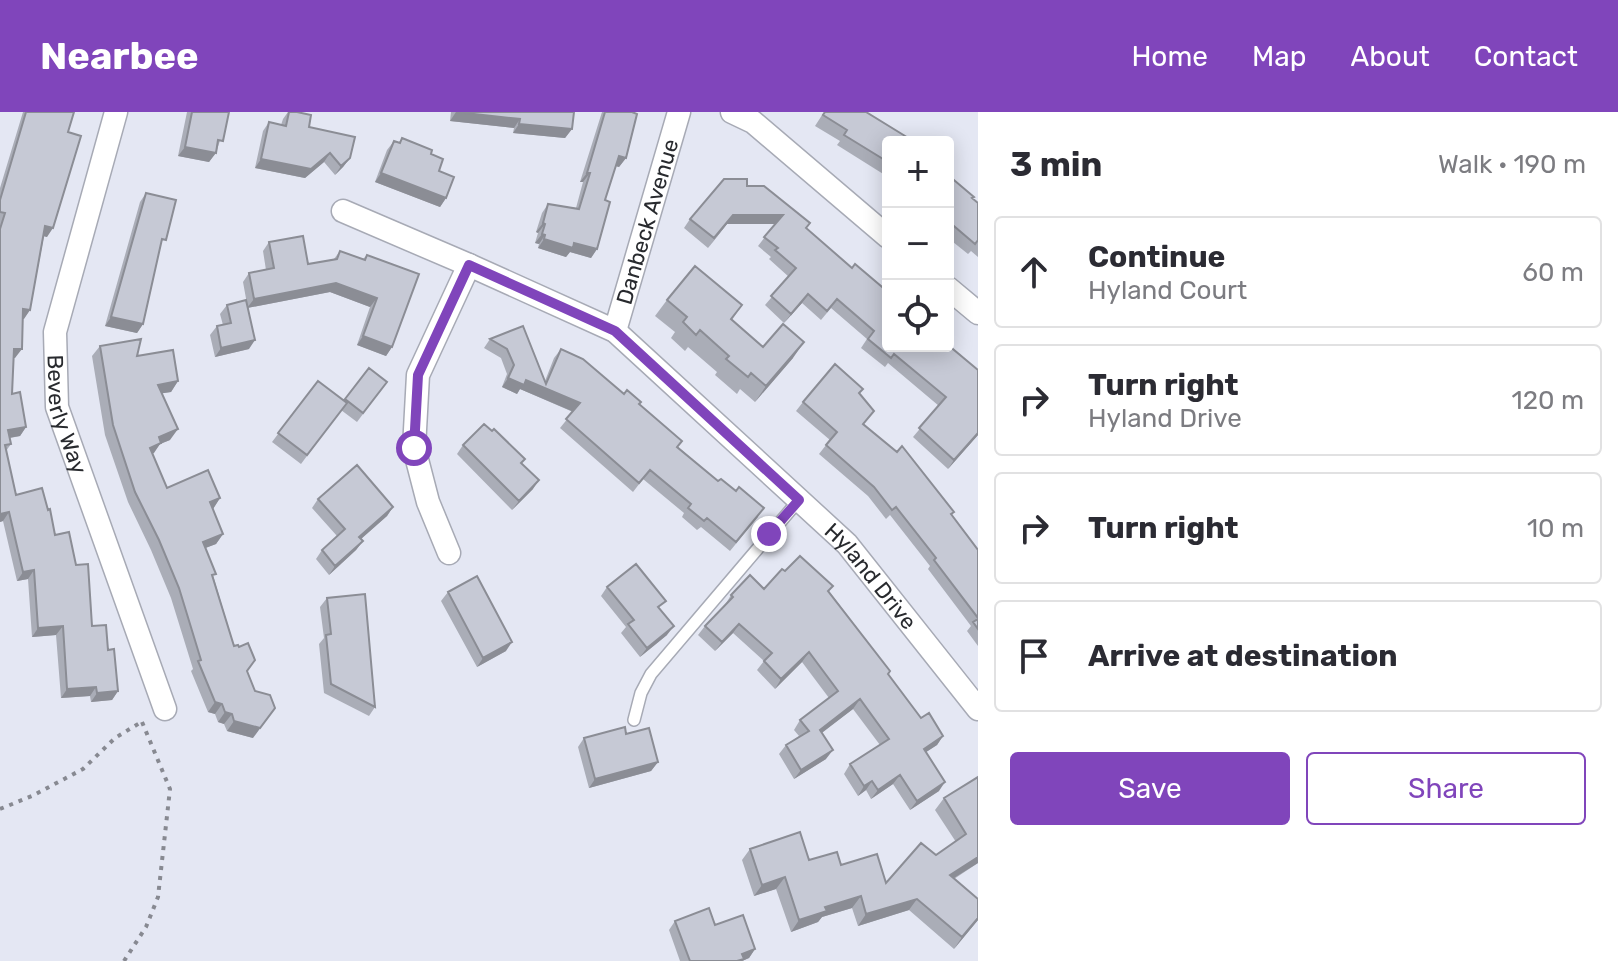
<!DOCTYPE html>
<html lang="en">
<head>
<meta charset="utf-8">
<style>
  :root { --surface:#fff; --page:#f7f7f7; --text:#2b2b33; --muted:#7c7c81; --line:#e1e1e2; --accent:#8045bb }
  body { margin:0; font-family:Rubik,sans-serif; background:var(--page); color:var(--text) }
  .controls { position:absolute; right:24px; top:24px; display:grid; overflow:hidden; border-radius:8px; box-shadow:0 4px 20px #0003 }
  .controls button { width:72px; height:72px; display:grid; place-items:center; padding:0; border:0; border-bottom:2px solid var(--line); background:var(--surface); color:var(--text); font:40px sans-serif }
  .stop { position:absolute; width:24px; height:24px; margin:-18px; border:6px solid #8045bb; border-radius:50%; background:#fff }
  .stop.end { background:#8045bb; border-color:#fff; box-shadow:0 2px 8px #0008 }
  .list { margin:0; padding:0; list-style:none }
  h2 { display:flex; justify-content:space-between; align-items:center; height:104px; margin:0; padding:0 32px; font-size:34px }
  h2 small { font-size:26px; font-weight:400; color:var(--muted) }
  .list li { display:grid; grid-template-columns:52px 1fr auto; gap:24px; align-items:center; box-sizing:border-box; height:112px; margin:0 16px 16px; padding:0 16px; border:2px solid var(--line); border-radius:8px }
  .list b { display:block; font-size:30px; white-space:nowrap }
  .list p { margin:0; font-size:26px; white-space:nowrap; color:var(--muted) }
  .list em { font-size:26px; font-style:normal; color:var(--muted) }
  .actions { display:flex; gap:16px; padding:24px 32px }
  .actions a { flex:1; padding:18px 0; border:2px solid var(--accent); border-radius:8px; text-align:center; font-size:28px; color:var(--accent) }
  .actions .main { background:var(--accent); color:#fff }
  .icon { flex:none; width:44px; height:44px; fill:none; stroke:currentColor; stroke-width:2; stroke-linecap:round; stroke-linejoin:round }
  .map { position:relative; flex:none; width:978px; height:849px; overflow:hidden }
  header { display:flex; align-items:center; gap:48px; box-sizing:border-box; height:112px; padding:0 40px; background:var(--accent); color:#fff }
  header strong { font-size:38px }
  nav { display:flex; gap:44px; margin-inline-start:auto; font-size:28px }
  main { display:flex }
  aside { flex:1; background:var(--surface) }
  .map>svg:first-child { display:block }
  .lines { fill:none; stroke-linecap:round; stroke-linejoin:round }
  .service-casing { stroke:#a7aab5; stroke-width:14 }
  .minor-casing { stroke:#a7aab5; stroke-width:25 }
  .path { stroke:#878991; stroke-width:4; stroke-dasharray:4 6; stroke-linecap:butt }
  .service { stroke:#fff; stroke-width:11 }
  .minor { stroke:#fff; stroke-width:22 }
  .wall { fill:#aaadb7 }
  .shaded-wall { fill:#8b8d95 }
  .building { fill:#c6c9d5; stroke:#8b8d95; stroke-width:2 }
  .route { stroke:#8045bb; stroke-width:10 }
  .labels { text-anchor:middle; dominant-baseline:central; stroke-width:8; stroke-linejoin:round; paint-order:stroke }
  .street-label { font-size:22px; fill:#282a2e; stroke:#f2f5fe }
</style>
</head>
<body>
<header>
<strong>Nearbee</strong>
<nav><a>Home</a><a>Map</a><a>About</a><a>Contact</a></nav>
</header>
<main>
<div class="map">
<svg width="978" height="849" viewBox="0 0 978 849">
  <rect width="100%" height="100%" fill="#e4e7f3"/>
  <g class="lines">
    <defs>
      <path id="service" d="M634,608l7,-27 10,-19 148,-174"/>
      <g id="minor">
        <path id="s1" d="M116,0l-61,220 2,75 108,302"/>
        <path d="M732,0l21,10 135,115"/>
        <path id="s2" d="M343,99l126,54 146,66 232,213 131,165"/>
        <path d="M948,176l30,25"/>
        <path id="s3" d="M615,219l64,-219"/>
        <path d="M449,441l-21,-51 -14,-54 4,-73 51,-110"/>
      </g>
    </defs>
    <use href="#service" class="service-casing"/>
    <use href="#minor" class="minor-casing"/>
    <path class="path" d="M0,697l32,-13 51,-27 32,-31 28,-17
      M124,849l22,-34 12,-30 12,-108 -28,-67"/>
    <use href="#service" class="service"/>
    <use href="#minor" class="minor"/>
  </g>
  <path class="wall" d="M23,0h51l-6,20 -21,105 -3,-1 -14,74 -7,9 -8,39h-2l-1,36 14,33 -6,9 -10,2 1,6 -5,7 10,44 39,40 21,30 16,61 16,24 10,41 -6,9 -21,2 -1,-6 -29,2 -5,-63 -24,2 -4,-58 -11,2 -14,-60 -3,1v-334z
    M187,0h42l-12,38 -8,12 -31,-6z
    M288,0h9l12,15 41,31 -7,9 -8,8 -11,-13 -19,16 -50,-10 8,-37 6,-9 12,3 2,-6z
    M451,0h123l-2,17 -7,9 -52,-5 1,-5 -64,-7z
    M602,0h30l-6,46 -7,9 -3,-1 -11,34 -8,49 -6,9 -21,-6 -4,5 -28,-9 1,-4 -4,-1 3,-10 -2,-1 6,-19 6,-9 28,4 7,-26h-3z
    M824,0l64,30v35l-51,-32 3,-4 -25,-15z
    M402,26l29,16 8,17 7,27 -6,9 -65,-25 12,-32 7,-9 5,2z
    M948,63l30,28v54l-7,-6 -3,3 -20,-16z
    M747,74l60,43 45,39 96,78 30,89 -30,34 -35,-32 26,-31 -51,-43 -3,4 -24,-19 6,-9 -36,-31 -10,12 -19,-17 -18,20 -19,-18 24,-28 -20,-18 2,-2 -13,-11 17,-22h-48l-19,24 -24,-20 6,-9z
    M146,81l14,54 -17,77 -6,9 -32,-7 35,-124z
    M269,130l39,22 26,-5 6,-8 23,8 4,-4 25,92 -6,9 -29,-11 13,-38 -40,-15 -83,16 2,41 -34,8 -5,-22 7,-9 6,-1 -3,-11 7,-9 20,-1 -4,-22 6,-9 17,-3 -3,-19z
    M667,188l75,5 -10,15 31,27 30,11 -38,44 -15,-13 -3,5 -22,-19 2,-3 -29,-25 -3,4 -14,-13 4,-6 -20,-16z
    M523,214l22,55 9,-23 7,-9 78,55 39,43 80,70 -28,34 -29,-24 -4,3 -15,-13 2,-4 -41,-34 -10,13 -73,-64 13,-16 -53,-23 -3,5 -15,-7 5,-13 -6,-16 -17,-10 6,-9z
    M100,234l37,10 41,25 -7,11 -9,1 8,47 -10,4 -8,10 15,34 53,10 -7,11 10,25 -7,10 -11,4 29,98 13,26 6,66 -26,-7 -3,-7 -6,-2 -3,-8 -7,-2 -17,-41 2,-2 -22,-71 -20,-48 -23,-48 -23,-67 -13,-79z
    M369,256l18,14 -30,40 -16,-12 -40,54 -29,-22 46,-61 26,20z
    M860,281l4,31 90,88 -2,3 26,35v96l-11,-15 4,-5 -43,-57 2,-3 -40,-51 -4,4 -18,-23 -49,-42 11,-14 -34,-29 7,-9z
    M463,333l70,44 -21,21 -55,-56z
    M318,387l75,8 -6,9 -26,23 2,2 -7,9 -27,25 -13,-16 6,-9 15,-14 -25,-28z
    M785,459l44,20 61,80 -2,4 33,43 22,18 -6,9 -11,7 13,39 -29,19 -17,-26 -22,15 -5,-9 -8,6 -14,-22 6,-10 30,-19 -27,-36 -31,23 4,27 -32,20 -15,-25 7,-9 13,-9 -5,-6 6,-10 29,-22 -27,-36 -27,27 -18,-19 7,-9 -31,-28 -18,18 -17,-16 7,-9 20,-21 6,-10 33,-6z
    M607,475l60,48 -27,22 -19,-24 5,-6 -25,-31z
    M448,480l58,59 -29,16 -36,-66z
    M327,486l48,109 -6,9 -45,-23 -5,-49 5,-6 -4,-31z
    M626,622l32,28 -7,9 -62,17 -11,-41 6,-9z
    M978,665v86l-24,16 24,20v21l-24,29 -45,-39 -51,16 -6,-18 -30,9 -4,5 -27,10 -15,-43 -22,7 -12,-36 8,-11 91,16 45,18 50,-28 20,-13 -21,-32 9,-12z
    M675,809l40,4 40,24 -6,9 -7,3h-62l-11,-31z"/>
  <path class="shaded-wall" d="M456,0l64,7 -6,9 -64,-7z
    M519,12l53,5 -7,9 -52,-5z
    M185,35l31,6 -7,9 -31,-6z
    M330,41l-6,9 -19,16 -50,-10 6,-9z
    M619,44l7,2 -7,9 -7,-2z
    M350,46l-7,9 -8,8 6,-9z
    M381,61l65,25 -6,9 -65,-25z
    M587,61h3l-7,9h-3z
    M733,103h50l-6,9h-50l-19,24z
    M543,111l2,1 -7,9 -2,-1z
    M45,114l8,2 -6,9 -8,-2z
    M542,122l3,1 -6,9 -4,-1z
    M544,127l30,4 23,6 -6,9 -21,-6 -4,5 -28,-9z
    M336,171l41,15 -7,9 -40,-15 -83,16 7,-9z
    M808,182l-6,9 -18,20 7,-9z
    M23,197l7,1 -6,9 -7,-1z
    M111,205l32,7 -6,9 -32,-7z
    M363,224l29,11 -6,9 -29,-11z
    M255,228l-6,9 -34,8 6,-9z
    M804,230l-11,16 -38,44 11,-16z
    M14,237h8l-7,9h-8z
    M508,266l18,2 54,23 -6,9 -54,-23 -3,5 -15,-7z
    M178,269l-7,11 -20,3 7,-10z
    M26,315l-6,9 -18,3 6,-9z
    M178,317l-8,11 -10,4 -6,9 -12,6 17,-22z
    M978,321v2l-30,34 6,-9z
    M539,368l-6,9 -21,21 7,-9z
    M220,386l-7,11 -3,-7z
    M393,395l-6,9 -34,30 6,-9z
    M9,400l-6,9 -3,1v-8z
    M223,422l-7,10 -21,8 8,-10z
    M363,429l-7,9 -27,25 6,-9z
    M34,458l-6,9 -11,2 6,-9z
    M739,512l-6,9 -18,18 7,-9z
    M63,514l-7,9 -24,2 6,-9z
    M674,514l-7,9 -27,22 7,-9z
    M512,530l-6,9 -29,16 6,-9z
    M809,540l-7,10 -27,27 6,-10z
    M96,575l-6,9 -29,2 6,-9z
    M118,579l-6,9 -21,2 6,-9z
    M860,587l-7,10 -39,30 6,-9z
    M215,590l7,2 -7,10 -7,-2z
    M275,596l-22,30 -26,-7 7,-10z
    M225,600l7,2 -8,10 -6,-2z
    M943,624l-6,9 -20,13 7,-9z
    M833,638l-7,9 -32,20 7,-9z
    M658,650l-7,9 -62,17 6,-9z
    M900,663l-7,9 -22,15 7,-9z
    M872,669l-6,9 -8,6 6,-10z
    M945,670l-6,9 -29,19 7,-9z
    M978,745v6l-37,23 9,-11z
    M785,765l-9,12 -22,7 8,-11z
    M861,784l-9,12 -30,9 -4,5 -27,10 8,-12 26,-13z
    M917,787l-8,11 -51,16 8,-12z
    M978,806v2l-24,29 8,-12z
    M755,837l-6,9 -7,3h-5l5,-7z"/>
  <path class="building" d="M26,0h48l-6,20 13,4 -28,92 -8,-2 -15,84 -7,-1 -1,40h-8l-2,45 8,-2 6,35 -18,3 3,14 -6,1 11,50 26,-7 6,22 2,-1 5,26 14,-3 7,33 12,-1 4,62 14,-1 2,25 6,-1 4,42 -21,2 -1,-6 -29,2 -4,-63 -25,2 -4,-58 -11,2 -14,-60 -9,2v-285l5,-16 -5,-1v-12z
    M192,0h37l-6,29 -5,-1 -2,13 -31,-6z
    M289,0h8l14,3 -2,12 46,10 -5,21 -9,8 -11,-13 -19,16 -50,-10 8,-37 17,4z
    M456,0h118l-2,17 -53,-5 1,-5z
    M605,0h27l5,2 -11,44 -7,-2 -14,44 5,2 -13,47 -23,-6 -1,5 -29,-9 1,-4 -3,-1 3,-10 -2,-1 5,-19 31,5 11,-36h-3z
    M825,0h41l44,27 -1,2 1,1h-22v20l-44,-27 3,-5 -24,-15z
    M402,26l30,12 -1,4 12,5 -4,12 15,6 -8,21 -65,-25 13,-32 6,2z
    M948,63l26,22 -2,1 6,5v37l-3,4 -27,-23z
    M724,67h23v7h17l46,37 -4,5 46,40 3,-4 33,28v54h60v-1l30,25v63l-24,27 -35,-32 27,-31 -52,-43 -3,4 -23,-19 6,-8 -37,-32 -10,12 -19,-17 -17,20 -20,-18 25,-28 -21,-18 3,-2 -14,-11 19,-22h-50l-19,23 -24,-19z
    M146,81l30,7 -10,40 -4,-1 -19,85 -32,-7z
    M303,124l5,28 29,-5 3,-8 25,9 2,-5 52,19 -27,73 -29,-11 14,-38 -41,-15 -82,16 -5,-26 25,-5 -5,-26z
    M695,154l47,39 -11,14 32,28 20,-23 21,18 -38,44 -15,-13 -3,4 -22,-18 3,-3 -29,-26 -4,5 -13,-13 4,-5 -20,-17z
    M246,188l9,40 -34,8 -4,-22 14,-3 -4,-18z
    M523,214l23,58 15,-35 22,10 41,35 3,-4 14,12 -2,2 43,37 -5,6 41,34 3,-2 15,12 3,-4 25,21 -28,34 -29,-24 -3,3 -16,-13 3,-4 -41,-34 -11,13 -73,-64 14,-16 -54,-23 -2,5 -16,-7 6,-13 -7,-16 -17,-10z
    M141,227l-4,17 36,-6 5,31 -20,4 20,44 -19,8 2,6 -11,5 17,40 41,-18 12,28 -10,4 13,32 -20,8 13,32 -4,1 22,71 4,-1 1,2 9,-4 7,17 -8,11 8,20 15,4 5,13 -15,20 -26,-7 -2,-7 -7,-2 -3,-8 -7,-2 -17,-41 3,-1 -22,-72 -20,-48 -24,-48 -22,-67 -13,-79z
    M835,252l28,25 -4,4 15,18 -11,13 34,28 5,-6 52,66 -3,2 27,36v68l-44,-58 2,-2 -40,-51 -4,3 -18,-23 -48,-42 11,-13 -34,-30z
    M369,256l18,14 -24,31 -18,-14z
    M318,269l29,22 -40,52 -29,-22z
    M484,312l8,7 2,-2 31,30 -4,4 18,17 -20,21 -56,-56z
    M357,353l36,42 -34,30 4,4 -28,25 -13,-16 23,-21 -27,-30z
    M800,444l33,30 -5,5 62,80 -2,3 33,44 8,-5 14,23 -19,13 21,33 -28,19 -17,-26 -22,15 -6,-9 -8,5 -14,-22 39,-25 -29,-40 -40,31 13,20 -32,20 -15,-25 23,-14 -9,-11 38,-29 -29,-39 -28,27 -17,-18 8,-8 -33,-29 -17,18 -17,-16 28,-29 -2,-2 19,-20 14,14 18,-20 3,2z
    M636,452l30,37 -8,6 16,19 -27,22 -19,-24 6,-4 -27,-33z
    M477,464l35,66 -29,16 -35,-66z
    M365,482l10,113 -44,-23 -5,-49 5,-1 -4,-36z
    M978,507v10l-5,-7z
    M625,615l1,7 23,-6 9,34 -63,17 -11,-41z
    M978,665v80l-28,18 28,24v19l-16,19 -45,-38 -51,15 -5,-18 -36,11 2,4 -28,9 -14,-43 -23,8 -12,-36 50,-17 9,28 28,-8 4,13 36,-11 9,29 35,-40 15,12 30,-21 -22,-36z
    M709,796l6,17 28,-10 12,34 -13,5 2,5 -7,2h-47l-15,-40z"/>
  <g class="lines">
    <path class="route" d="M414,336l4,-73 51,-110 146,66 184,169 -30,34"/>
  </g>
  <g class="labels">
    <g class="street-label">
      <text stroke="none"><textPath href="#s3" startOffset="114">Danbeck Avenue</textPath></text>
      <text stroke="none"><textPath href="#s1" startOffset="312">Beverly Way</textPath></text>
      <text stroke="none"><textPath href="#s2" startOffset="652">Hyland Drive</textPath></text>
    </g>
  </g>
</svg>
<div class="controls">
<button>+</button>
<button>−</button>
<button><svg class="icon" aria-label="locate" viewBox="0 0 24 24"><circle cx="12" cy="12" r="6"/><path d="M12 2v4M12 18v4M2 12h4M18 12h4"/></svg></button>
</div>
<div class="stop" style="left:414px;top:336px"></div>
<div class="stop end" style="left:769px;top:422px"></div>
</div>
<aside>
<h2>3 min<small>Walk · 190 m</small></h2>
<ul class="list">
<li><svg class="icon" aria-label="ahead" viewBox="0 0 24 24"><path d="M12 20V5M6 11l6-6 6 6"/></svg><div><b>Continue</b><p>Hyland Court</p></div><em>60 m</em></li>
<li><svg class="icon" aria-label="right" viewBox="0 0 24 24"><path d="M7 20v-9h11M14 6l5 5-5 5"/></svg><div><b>Turn right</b><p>Hyland Drive</p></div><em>120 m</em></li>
<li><svg class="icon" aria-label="right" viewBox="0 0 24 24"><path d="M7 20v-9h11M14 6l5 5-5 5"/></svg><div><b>Turn right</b></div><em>10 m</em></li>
<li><svg class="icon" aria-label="arrive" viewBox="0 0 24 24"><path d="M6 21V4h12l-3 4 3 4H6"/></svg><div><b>Arrive at destination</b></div></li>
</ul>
<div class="actions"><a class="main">Save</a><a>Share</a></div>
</aside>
</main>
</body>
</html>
